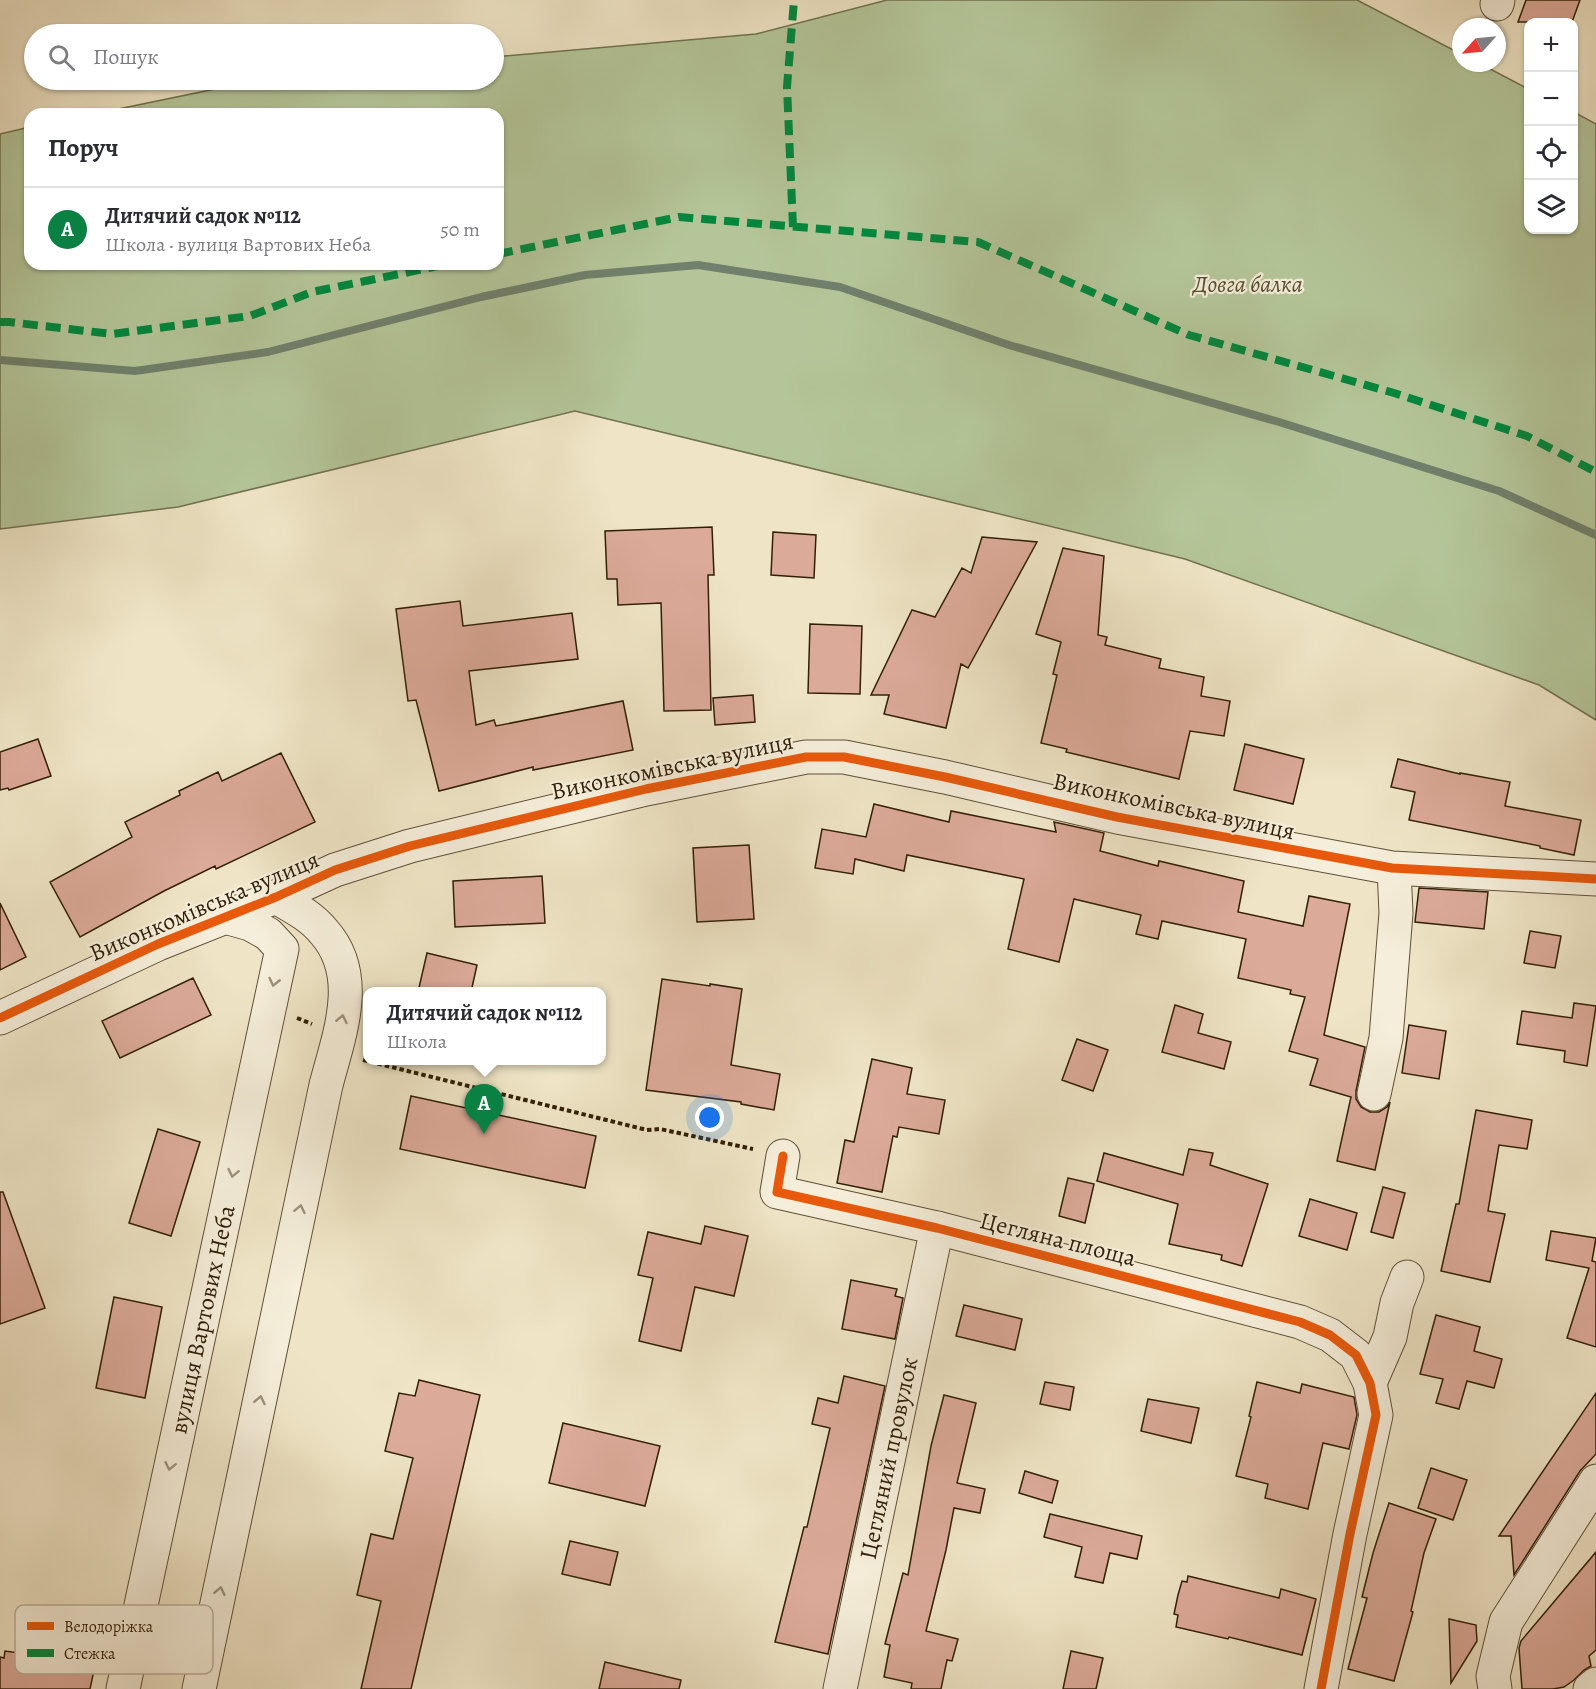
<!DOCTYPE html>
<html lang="uk">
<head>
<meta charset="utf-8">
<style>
  :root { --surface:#fff; --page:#f7f7f7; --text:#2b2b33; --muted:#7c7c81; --line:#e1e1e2; --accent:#0b8043 }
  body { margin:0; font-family:Alegreya,serif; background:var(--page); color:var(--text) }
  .controls { position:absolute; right:18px; top:18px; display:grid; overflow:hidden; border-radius:12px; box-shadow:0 2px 4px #0004 }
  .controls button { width:54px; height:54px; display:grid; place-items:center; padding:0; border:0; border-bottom:2px solid var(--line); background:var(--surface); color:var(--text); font:30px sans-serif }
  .compass { position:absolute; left:1452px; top:18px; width:54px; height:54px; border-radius:50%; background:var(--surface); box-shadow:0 2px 4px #0004; rotate:243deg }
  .you { position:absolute; left:710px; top:1118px; width:21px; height:21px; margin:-15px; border:4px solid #fff; border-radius:50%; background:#1a73e8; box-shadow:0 0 0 9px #1a73e833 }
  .badge { display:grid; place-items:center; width:39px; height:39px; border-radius:50%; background:var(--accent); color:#fff; font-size:20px; font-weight:700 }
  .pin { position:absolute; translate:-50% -50px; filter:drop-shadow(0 2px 3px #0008) }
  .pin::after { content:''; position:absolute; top:32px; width:21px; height:18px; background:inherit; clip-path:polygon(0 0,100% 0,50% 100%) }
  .popup { position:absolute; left:363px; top:987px; width:243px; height:78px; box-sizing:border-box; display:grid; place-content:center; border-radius:12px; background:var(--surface); filter:drop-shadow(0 2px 4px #0005); font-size:20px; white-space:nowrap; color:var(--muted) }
  .popup b { font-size:22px; color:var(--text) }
  .popup::after { content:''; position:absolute; left:50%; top:100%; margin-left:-12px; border:12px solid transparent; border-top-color:var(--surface) }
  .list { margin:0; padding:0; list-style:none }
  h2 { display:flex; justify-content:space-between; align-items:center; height:78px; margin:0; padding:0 24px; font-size:26px }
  h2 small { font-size:20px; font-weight:400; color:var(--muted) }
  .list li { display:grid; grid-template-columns:39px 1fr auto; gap:18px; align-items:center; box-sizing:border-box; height:84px; padding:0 24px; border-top:2px solid var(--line) }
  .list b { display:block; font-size:22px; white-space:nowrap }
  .list p { margin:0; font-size:20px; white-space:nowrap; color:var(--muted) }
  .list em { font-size:20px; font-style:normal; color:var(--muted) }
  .icon { flex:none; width:33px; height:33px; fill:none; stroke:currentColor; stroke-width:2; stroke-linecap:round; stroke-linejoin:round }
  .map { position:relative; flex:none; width:1596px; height:1689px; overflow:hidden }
  .search { position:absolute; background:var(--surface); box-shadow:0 2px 4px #0004; left:24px; top:24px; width:480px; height:66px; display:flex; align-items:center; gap:15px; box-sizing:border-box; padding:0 21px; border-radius:33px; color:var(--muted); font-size:22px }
  .panel { position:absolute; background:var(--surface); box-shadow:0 2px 4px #0004; left:24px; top:108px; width:480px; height:162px; border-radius:18px }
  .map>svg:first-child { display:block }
  .green { fill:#b4c699; stroke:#727250; stroke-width:1.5 }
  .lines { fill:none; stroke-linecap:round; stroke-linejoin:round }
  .stream { stroke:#70806c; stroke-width:8 }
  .building { fill:#dcaa99; stroke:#311f07; stroke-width:1.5 }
  .minor-casing { stroke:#605037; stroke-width:35 }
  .path { stroke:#311f07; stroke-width:4; stroke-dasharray:4.5 3; stroke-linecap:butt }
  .minor { stroke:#f5eeda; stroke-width:33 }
  .quiet { stroke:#00873e; stroke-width:8; stroke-dasharray:15 8; stroke-linecap:butt }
  .cycleway-casing { stroke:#f5eeda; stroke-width:13 }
  .cycleway { stroke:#e8590c; stroke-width:9 }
  .oneway { stroke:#9d917b }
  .labels { text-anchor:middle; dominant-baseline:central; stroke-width:4.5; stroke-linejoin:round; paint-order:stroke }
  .park-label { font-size:24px; font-style:italic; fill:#585133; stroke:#f5eeda }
  .street-label { font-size:24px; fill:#311f07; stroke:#f5eeda }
  .key { fill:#f5eeda; stroke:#bab09b; stroke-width:1.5 }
  .key-label { font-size:16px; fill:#311f07 }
</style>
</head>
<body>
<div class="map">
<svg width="1596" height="1689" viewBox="0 0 1596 1689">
  <rect width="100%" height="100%" fill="#efe5c6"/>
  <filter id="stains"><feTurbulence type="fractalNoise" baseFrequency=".00333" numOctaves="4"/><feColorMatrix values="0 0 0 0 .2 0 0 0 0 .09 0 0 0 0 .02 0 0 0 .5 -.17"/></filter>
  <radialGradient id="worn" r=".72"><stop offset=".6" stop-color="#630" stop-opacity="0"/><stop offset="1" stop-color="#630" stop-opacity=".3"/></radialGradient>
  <path class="green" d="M887,0h470l104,54v9h18l49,26v141h46v-118l22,12v596l-57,-35 -354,-126 -610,-148 -397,96 -178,22v-395l30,-7v137h468v-150h-404l165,-34h235v-23l262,-23z"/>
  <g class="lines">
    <path class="stream" d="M0,360l135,11 133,-19 213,-55 104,-22 113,-10 142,22 169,58 270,77 220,69 97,44"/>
  </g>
  <path class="building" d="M1526,0h54l-8,22h-54z
    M712,527l2,48h-6l3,135 -47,1 -3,-108 -43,2 -1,-26h-10l-2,-48z
    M773,532l43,3 -2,43 -43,-3z
    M982,537l55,5 -69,126 -7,-4 -15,64 -62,-14 5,-19h-18l41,-85 23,7 27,-49 9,5z
    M1063,548l41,8 -6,79 9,2 -2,8 56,14 -2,9 45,9 -3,19 29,5 -6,35 -34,-5 -11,48 -113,-27 1,-3 -26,-6 16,-68 -4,-1 8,-32 -25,-8z
    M460,601l3,25 109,-13 6,46 -109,12 7,54 18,-5 2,6 127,-25 10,49 -100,20v-3l-94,24 -23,-91 -8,1 -12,-92z
    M810,624l52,2 -2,68 -52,-1z
    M753,695l2,27 -40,3 -2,-27z
    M38,739l13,37 -42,14 -1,-2 -8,2v-38z
    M1245,744l59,15 -11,45 -59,-14z
    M281,753l34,69 -99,47 -1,-3 -51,25 -84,46 -30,-55 82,-45 -7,-15 55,-27 -1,-4 39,-19 4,9z
    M1398,759l62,15v-1l50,9 -5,24 76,14 -7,35 -34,-7v-2l-131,-26 6,-28 -24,-5z
    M874,804l75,18 2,-11 105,21 -2,-10 50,11 -4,18 58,15 1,-5 85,20 -6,31 65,14 6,-30 41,8 -26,131 41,12 -9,44v8l5,8 9,5h9l8,-5 3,-5 -15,68 -38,-9 14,-64 -41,-12 8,-26 -29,-8 16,-54 -15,-3 1,-4 -53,-12 8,-39 -84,-18 -4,18 -22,-5 5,-19 -67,-16 -15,63 -51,-13 16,-70 -117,-24 -3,16 -49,-12 -2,15 -38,-6 7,-39 44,8z
    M749,845l5,74 -57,3 -4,-74z
    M542,876l3,47 -90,4 -2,-46z
    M1419,888l69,4 -4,37 -69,-7z
    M0,903l26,54 -26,13z
    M1530,931l31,5 -6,32 -31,-5z
    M427,953l50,12 -6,27h-53z
    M193,978l18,37 -91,43 -18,-37z
    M662,979l48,7v-2l32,5 -11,76 49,9 -6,36 -33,-6v-2l-95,-12z
    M1574,1003l22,3 -9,60 -23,-4 1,-11 -48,-7 5,-33 50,7z
    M1175,1005l28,9 -5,19 33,9 -7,27 -62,-17z
    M1409,1025l37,6 -7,48 -37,-6z
    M1077,1039l31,11 -15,41 -31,-11z
    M872,1059l40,9 -5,26 38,6 -6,34 -40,-7 -2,10 -4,-1 -11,56 -45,-9 8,-43 9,2z
    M411,1096l185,40 -11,52 -185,-39z
    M1476,1110l56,10 -5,29 -28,-4 -11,66 17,3 -15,68 -49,-11 15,-67h3z
    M158,1129l42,13 -29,94 -42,-13z
    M1189,1149l24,4 -3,12 58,19 -26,82 -21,-6 1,-5 -53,-11 9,-40 -81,-23 7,-28 79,22z
    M1068,1178l26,6 -9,39 -26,-7z
    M1383,1187l22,6 -12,45 -22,-6z
    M0,1192h3l42,116 -45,16z
    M1310,1199l47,14 -10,37 -48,-14z
    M705,1226l43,10 -14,60 -39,-9 -14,64 -42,-10 14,-63 -15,-3 10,-43 53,12z
    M1551,1231l45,7 -4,23 4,1v85l-29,-9 22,-70 -43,-8z
    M851,1280l46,9 -2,7 8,2 -8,41 -53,-10z
    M114,1297l48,10 -17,91 -49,-10z
    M964,1305l58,14 -7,31 -59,-14z
    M1436,1315l44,12 -6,24 28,8 -8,29 -27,-7 -8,28 -23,-6 7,-24 -23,-5z
    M844,1376l41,10 -57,268 -53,-12 29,-115h3l23,-99 -18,-4 6,-26 20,5z
    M419,1380l61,15 -69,294h-50l20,-88 -24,-6 14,-61 22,5 20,-81 -28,-7 14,-58 16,3z
    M1045,1382l29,5 -4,23 -30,-6z
    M1257,1382l43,11 2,-9 52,13 3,18 -8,34 -26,-6 -15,66 -43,-11 3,-14 -32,-8 15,-59 -2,-1z
    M1596,1393v61l-16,17 -66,104 -3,-39h-12z
    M944,1395l32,8 -19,80 28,6 -5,24 -26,-5 -8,42 -20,81 32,8 -6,22 -5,-1 -6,29h-30l1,-6 -28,-6 6,-32 -5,-1 18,-71 5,2 23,-129z
    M1148,1399l51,9 -8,35 -50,-12z
    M563,1423l97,23 -15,60 -96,-23z
    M1431,1468l36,12 -14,40 -35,-12z
    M1025,1471l33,10 -6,22 -33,-10z
    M1389,1503l47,16 -12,34 -13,58 2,1 -19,69 -46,-12 19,-71 -5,-1 11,-44z
    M1050,1514l92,22 -5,23 -27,-6 -7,30 -28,-6 7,-30 -38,-10z
    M570,1541l48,11 -8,33 -48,-11z
    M1596,1552v98l-7,6 2,10 -7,4 -10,10 -10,7 -11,2h-31l-3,-41 2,-7z
    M1188,1576l91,22 2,-9 35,10 -14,56 -73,-18 -1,2 -52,-12 2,-12 -4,-1 4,-19 4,-14 5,1z
    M65,1619l38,9 -13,61h-90v-32l4,1 1,-7 52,7z
    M1449,1619l27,6 1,16 -26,42z
    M1071,1651l32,7 -7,31h-33z
    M605,1662l76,18 -2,9h-80z"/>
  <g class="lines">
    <defs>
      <g id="minor">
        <path d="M1497,4l1,-4"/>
        <path d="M0,1018l158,-74 118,-47 59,-27 75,-24 236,-57 160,-32h38l101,20 172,40 275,51 204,11"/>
        <path d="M1374,1094l12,-56 10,-125 -2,-44"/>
        <path d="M783,1156l-6,36 160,36 363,94 30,13 26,20 14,28 6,32 -26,119 -29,155"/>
        <path d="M1370,1383l20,-46 7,-34 10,-26"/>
        <path id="s1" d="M123,1689l159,-740 -14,-15 -18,-10 -25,-7"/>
        <path d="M199,1689l127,-604c13,-50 37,-109 -2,-153 -13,-16 -31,-25 -48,-35"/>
        <path id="s2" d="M840,1689l97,-461"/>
        <path d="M1495,1689l-2,-13 13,-54 90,-141"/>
        <path d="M1590,1689l6,-5"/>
      </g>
    </defs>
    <use href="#minor" class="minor-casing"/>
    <path class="path" d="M297,1018l15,6
      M363,1060l284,70 13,-1 93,20"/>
    <use href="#minor" class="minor"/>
    <path class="quiet" d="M793,227l-6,-140 7,-87
      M498,254l181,-37 299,25 211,93 205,58 133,43 69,36
      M0,322h9l103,12 138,-18 62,-24 136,-28"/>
    <defs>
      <path id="cycleway" d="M0,1018l158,-74 118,-47 59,-27 75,-24 236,-57 160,-32h38l101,20 172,40 275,51 204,11
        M783,1156l-6,36 160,36 363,94 30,13 26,20 14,28 6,32 -26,119 -29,155"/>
    </defs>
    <use href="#cycleway" class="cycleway-casing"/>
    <use href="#cycleway" class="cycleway"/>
  </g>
  <defs><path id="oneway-chevron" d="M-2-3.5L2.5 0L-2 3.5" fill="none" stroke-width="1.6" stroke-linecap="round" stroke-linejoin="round" transform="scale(1.5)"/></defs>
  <g class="oneway">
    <use href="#oneway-chevron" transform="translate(274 982) rotate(103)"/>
    <use href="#oneway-chevron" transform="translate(342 1019) rotate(-78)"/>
    <use href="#oneway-chevron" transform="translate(233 1173) rotate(102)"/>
    <use href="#oneway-chevron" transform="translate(300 1209) rotate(-78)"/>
    <use href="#oneway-chevron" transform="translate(260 1400) rotate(-78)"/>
    <use href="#oneway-chevron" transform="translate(170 1466) rotate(102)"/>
    <use href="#oneway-chevron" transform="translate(220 1591) rotate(-78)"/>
  </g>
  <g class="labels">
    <g class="park-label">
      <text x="1248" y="284">Довга балка</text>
    </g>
    <g class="street-label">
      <text transform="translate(672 766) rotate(-12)">Виконкомівська вулиця</text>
      <text transform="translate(1174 806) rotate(12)">Виконкомівська вулиця</text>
      <text transform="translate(204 906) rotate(-23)">Виконкомівська вулиця</text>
      <text transform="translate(1058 1239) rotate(14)">Цегляна площа</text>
      <text stroke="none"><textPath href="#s1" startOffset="378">вулиця Вартових Неба</textPath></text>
      <text stroke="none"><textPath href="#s2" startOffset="236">Цегляний провулок</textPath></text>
    </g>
  </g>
  <rect x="15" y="1605" width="198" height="69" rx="9" class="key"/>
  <rect x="27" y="1622" width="27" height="8" fill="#e8590c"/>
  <rect x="27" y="1649" width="27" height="8" fill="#00873e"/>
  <g class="key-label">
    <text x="64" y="1632">Велодоріжка</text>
    <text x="64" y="1659">Стежка</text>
  </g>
  <rect width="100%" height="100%" filter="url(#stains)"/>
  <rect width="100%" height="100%" fill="url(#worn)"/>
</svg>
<div class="controls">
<button>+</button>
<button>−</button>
<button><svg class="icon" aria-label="locate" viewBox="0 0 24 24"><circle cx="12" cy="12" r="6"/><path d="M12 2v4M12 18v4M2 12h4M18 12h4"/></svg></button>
<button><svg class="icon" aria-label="layers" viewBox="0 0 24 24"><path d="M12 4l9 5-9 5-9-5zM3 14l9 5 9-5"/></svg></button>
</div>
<svg class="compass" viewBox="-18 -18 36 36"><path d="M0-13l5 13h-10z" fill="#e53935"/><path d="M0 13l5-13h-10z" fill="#7c7c81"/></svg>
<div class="you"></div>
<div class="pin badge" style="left:484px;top:1134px">A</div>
<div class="popup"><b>Дитячий садок №112</b>Школа</div>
<div class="search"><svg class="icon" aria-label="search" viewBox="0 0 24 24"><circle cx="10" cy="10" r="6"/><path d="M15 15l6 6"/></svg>Пошук</div>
<section class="panel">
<h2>Поруч<small></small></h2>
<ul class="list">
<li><span class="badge">A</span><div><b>Дитячий садок №112</b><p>Школа · вулиця Вартових Неба</p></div><em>50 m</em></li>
</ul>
</section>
</div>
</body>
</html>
